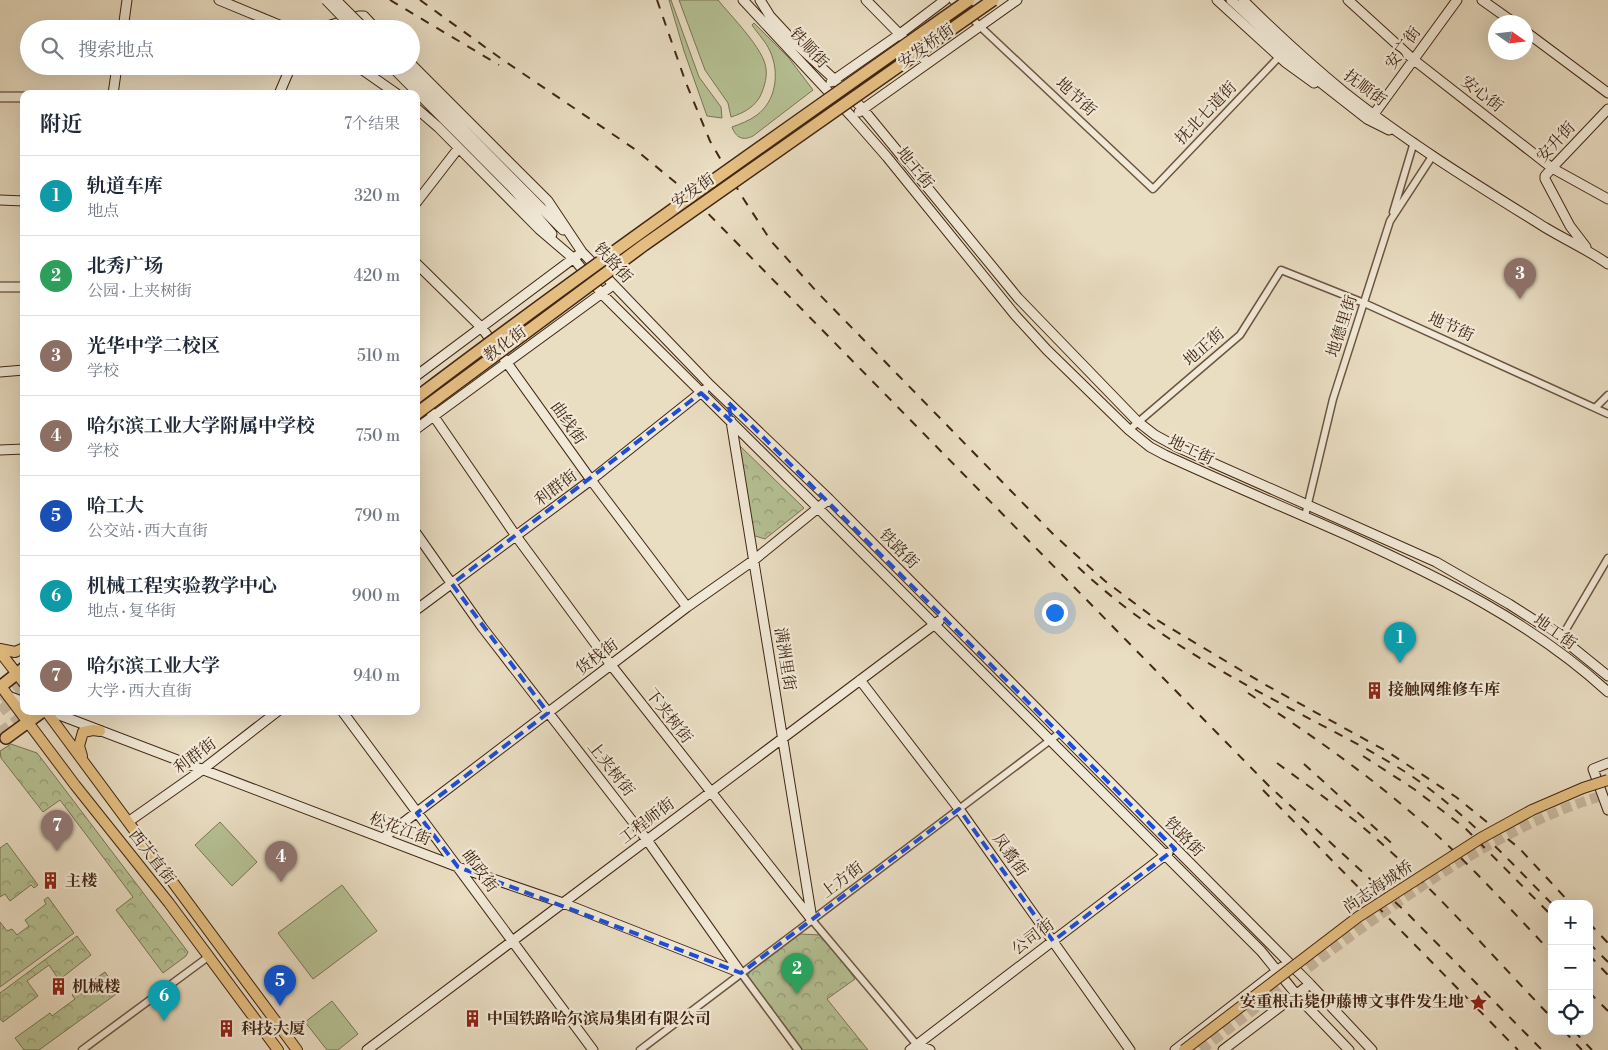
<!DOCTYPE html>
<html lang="zh">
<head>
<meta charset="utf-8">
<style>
  :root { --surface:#fff; --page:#f6f6f7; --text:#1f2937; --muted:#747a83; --line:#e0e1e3; --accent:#8f2418 }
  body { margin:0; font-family:"Libre Bodoni","Noto Serif SC",serif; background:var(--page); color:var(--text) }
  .controls { position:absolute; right:15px; bottom:15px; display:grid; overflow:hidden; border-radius:10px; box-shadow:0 5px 20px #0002 }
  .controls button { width:45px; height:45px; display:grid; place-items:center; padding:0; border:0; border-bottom:1px solid var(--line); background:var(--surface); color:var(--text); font:25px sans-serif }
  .compass { position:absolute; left:1488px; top:15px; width:45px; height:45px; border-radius:50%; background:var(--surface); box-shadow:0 5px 20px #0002; rotate:104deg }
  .you { position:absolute; left:1054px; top:612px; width:18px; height:18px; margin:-12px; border:4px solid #fff; border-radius:50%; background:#1a73e8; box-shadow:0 0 0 8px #1a73e833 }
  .badge { display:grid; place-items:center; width:32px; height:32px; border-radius:50%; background:var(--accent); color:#fff; font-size:16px; font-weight:700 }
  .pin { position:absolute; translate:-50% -41px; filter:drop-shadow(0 1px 2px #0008) }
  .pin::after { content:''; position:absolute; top:26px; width:18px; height:15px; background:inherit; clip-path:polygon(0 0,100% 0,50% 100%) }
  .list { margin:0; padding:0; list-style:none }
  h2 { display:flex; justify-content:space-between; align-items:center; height:65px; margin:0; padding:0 20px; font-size:21px }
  h2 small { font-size:16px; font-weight:400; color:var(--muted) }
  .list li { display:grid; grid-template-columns:32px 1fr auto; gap:15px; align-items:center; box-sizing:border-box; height:80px; padding:0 20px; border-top:1px solid var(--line) }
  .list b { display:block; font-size:19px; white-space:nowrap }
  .list p { margin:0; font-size:16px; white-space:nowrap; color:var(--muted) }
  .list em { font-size:16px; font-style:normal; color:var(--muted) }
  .icon { flex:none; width:28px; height:28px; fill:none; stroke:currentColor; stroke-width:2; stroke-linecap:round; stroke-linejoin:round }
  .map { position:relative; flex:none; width:1608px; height:1050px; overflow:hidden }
  .search { position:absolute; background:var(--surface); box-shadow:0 5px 20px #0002; left:20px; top:20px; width:400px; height:55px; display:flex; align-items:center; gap:12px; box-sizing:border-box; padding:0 18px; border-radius:28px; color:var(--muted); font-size:19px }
  .panel { position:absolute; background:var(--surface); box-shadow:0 5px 20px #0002; left:20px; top:90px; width:400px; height:625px; border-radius:10px }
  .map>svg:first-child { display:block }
  .grass { fill:#b5c194; stroke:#7c7454 }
  .park { fill:url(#park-crowns); stroke:#7c7454 }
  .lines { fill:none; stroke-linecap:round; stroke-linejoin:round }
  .primary-tunnel { stroke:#c8b89f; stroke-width:10; stroke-dasharray:10 5; stroke-linecap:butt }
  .highway-tunnel { stroke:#c8b89f; stroke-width:11; stroke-dasharray:11 5.5; stroke-linecap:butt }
  .street-casing { stroke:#6c5440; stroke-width:9 }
  .secondary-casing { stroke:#422614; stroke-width:11 }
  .primary-casing { stroke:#422614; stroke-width:12 }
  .highway-casing { stroke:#422614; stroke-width:14 }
  .street { stroke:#f1e9d7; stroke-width:6 }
  .secondary { stroke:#f1e9d7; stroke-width:9 }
  .primary { stroke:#e4be81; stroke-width:10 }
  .highway { stroke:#e4be81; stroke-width:11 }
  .rail { stroke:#422614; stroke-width:2; stroke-dasharray:9 9; stroke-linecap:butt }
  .secondary-bridge-casing { stroke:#422614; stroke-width:11; stroke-linecap:butt }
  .primary-bridge-casing { stroke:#422614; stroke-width:12; stroke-linecap:butt }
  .highway-bridge-casing { stroke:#422614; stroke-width:14; stroke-linecap:butt }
  .secondary-bridge { stroke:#f1e9d7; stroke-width:9 }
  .primary-bridge { stroke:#e4be81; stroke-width:10 }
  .highway-bridge { stroke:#e4be81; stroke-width:11 }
  .marked { fill:none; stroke:#1d4ed8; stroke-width:4; stroke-dasharray:10 6; stroke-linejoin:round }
  .labels { text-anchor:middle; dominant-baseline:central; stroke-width:4.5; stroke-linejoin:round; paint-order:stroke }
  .street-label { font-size:16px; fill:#422614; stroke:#f1e9d7 }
  .poi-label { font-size:16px; font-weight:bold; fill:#422614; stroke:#f1e9d7; text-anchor:start }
</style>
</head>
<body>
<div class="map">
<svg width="1608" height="1050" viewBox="0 0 1608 1050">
  <defs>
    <pattern id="park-crowns" width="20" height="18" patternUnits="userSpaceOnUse" patternTransform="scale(1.25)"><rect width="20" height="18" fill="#b5c194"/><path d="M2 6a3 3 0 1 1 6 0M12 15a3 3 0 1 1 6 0" fill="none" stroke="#959d78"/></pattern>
  </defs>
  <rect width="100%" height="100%" fill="#e9ddc2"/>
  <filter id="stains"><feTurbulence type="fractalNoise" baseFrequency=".004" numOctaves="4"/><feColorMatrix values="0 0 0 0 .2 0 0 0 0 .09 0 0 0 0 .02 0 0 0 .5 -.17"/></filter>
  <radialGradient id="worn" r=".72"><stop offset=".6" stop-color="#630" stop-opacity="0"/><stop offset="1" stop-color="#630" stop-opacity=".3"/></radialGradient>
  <path class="grass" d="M669,0h2l28,77 22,30 1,11 -15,-2 -23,-65z
    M679,0h39c12,15 47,50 48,69 1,8 -1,15 -4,23 -5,14 -18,21 -31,25l-3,-14 -23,-33z
    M754,23l34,34 25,33 -60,46c-10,5 -17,2 -21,-9 8,-3 17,-6 25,-12 19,-14 23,-42 13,-64 -4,-9 -12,-17 -18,-26z
    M220,822l37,40 -25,24 -37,-41z
    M342,885l35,46 -64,48 -35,-46z
    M332,1001l26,33 -20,16h-11l-22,-28z"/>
  <path class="park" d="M739,445l65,63 -39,31 -13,-4z
    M11,744l26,9 7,9 144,190 -2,4 -23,17 -47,-63 17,-13 -73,-97 -17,12 -42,-54 -1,-7z
    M7,843l31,42 -4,3 -3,-3 -21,16 -5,-7 -5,3v-49z
    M48,897l26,36 -74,54v-65l7,9 5,-2 5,6 12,-9 -4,-6 21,-16 -2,-4z
    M801,934l19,1 7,5 28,39 -28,20 41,51h-66l-50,-66 -4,-6 2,-9 42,-31z
    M77,936l14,19 -32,25 -10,-15 -22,16 11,15 -35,26 -3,-3v-26z
    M105,972l14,20 -80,58h-15l-9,-12 35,-25 2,3 23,-17 -3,-4z"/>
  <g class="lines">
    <path class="primary-tunnel" d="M1201,1050c86,-65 170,-134 262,-190 46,-27 94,-52 145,-66"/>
    <path class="highway-tunnel" d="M0,699l24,-18
      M0,711l24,-18
      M0,733l29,-22"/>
    <defs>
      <path id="street" d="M952,0l201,189 126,-132
        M1393,212l21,-70
        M1595,408l13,-13
        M1129,430l111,-95 41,-65 83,33 244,111
        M1305,516l28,-117 57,-178 43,-66
        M1561,638l47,-80
        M812,920l105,125
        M741,973l57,77
        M82,1050l126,-93
        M640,1050l421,-318"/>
      <path id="secondary" d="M219,0l70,29
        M743,0l109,117 35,40 128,158 32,35 82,80 21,17 15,8c61,28 123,54 184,81 92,42 184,87 259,156
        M760,0l10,16 26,28 38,35 29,30 155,189 119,123 18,14 22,12 259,115 73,42 47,30 52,42
        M866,0l61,62
        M1217,0l68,62 29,21
        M1231,0l85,79 51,40 22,11
        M1243,0c32,32 66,63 101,92 63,50 133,93 202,136 20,12 42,22 62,36
        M1348,0l66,60 138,108 56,31
        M1482,0l31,22
        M123,29l4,-29
        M318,29l41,-13h5l12,13
        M1526,32l82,61
        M411,64l137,137 34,51 128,133 119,114 481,485 62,66
        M357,66l40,28
        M391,66l124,125 37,43
        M401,66l162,164
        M831,82l69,-48 45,-34
        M113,94l4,-28
        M279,94l12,-28
        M0,97h24
        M416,108l22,19 101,102 35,30 28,35 216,214 443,443 39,48 49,51
        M859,112l158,-112
        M1374,114l83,-114
        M0,200l24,1
        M416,203l41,-53
        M1586,247l-16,-21 -25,-47v-3l7,-8 56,-59
        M416,263l66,65 109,152 96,127
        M0,287h24
        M0,372l24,-2
        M416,376l162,-121
        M424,402l92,134 95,129 201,255
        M731,421l81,498
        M416,429l197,-144
        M0,450l24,-1
        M416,533l66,94 165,213 94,133
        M416,610l175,-130 113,-90
        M860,680l99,129 171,241
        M8,696l16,6
        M49,711l409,156 105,36 178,70
        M342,711l251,339
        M1608,763l-15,6 15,41
        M128,822l74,-52 76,-59
        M383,838l304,-231 67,-47 75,-61
        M917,1045l13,5
        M367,1050l572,-429
        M910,1050l258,-197
        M1175,1050l107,-83
        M1223,1050l87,-66"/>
      <path id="primary" d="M0,649l15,3 9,-4
        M0,652l24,31
        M0,685l75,100 94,118 109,147
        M46,711l251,339
        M82,756l-3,-10 4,-14 10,-2 7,1"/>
      <path id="highway" d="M0,687l24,-19
        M6,738l37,-27"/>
    </defs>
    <use href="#street" class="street-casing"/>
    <use href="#secondary" class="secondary-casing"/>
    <use href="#primary" class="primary-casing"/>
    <use href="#highway" class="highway-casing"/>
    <use href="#street" class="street"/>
    <use href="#secondary" class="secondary"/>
    <use href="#primary" class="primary"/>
    <use href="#highway" class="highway"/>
    <path class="rail" d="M390,0l109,65
      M420,0l83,60 133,90 51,42 581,593 139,128 135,137
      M657,0l29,83 24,58 31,54 30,46 47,52 236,242 51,46 52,39 107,64 124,68 68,45 63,51 52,56
      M1078,567c64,60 135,101 213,142 41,22 83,42 122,68 52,36 95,82 139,127
      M1248,693c57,38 114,77 166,122 50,42 93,91 138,138
      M1363,756l51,33 51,39 87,88
      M1277,763c35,26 71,50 103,79 61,54 115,117 172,176
      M1304,764l93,84
      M1263,790l255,260
      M1589,923l19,20
      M1589,943l19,19
      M1589,955l19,20
      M1589,992l19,19
      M1564,1031l18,19
      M1574,1031l18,19"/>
    <defs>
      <path id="secondary-bridge" d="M326,0l28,29
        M336,0l29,29"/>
      <path id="primary-bridge" d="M1184,1050l174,-133 123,-79 51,-28 51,-22 25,-8"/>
      <path id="highway-bridge" d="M416,398c181,-137 367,-267 553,-398
        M416,414l228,-169 349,-245"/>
    </defs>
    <use href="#secondary-bridge" class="secondary-bridge-casing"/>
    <use href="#primary-bridge" class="primary-bridge-casing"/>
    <use href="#highway-bridge" class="highway-bridge-casing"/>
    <use href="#secondary-bridge" class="secondary-bridge"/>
    <use href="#primary-bridge" class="primary-bridge"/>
    <use href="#highway-bridge" class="highway-bridge"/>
  </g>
  <path class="marked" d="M701,393l31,29 -4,-20 447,447 -122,92 -94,-132 -218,164 -283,-106 -41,-54 131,-100 -96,-129z"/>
  <defs>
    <symbol id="building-bare" viewBox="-9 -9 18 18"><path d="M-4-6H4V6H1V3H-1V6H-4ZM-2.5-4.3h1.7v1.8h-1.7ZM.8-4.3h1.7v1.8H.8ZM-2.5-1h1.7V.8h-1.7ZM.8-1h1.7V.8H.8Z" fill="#8f2418" stroke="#f1e9d7" stroke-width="2.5" paint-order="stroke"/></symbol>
    <symbol id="sight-bare" viewBox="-9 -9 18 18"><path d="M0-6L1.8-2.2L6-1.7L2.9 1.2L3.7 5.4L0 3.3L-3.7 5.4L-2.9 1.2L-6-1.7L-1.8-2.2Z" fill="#8f2418" stroke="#f1e9d7" stroke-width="2.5" paint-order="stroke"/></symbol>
  </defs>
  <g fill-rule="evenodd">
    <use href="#building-bare" x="1362" y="678" width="25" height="25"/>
    <use href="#building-bare" x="38" y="868" width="25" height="25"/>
    <use href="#building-bare" x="46" y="974" width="25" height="25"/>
    <use href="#sight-bare" x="1466" y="990" width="25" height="25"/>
    <use href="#building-bare" x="460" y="1006" width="25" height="25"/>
    <use href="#building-bare" x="214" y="1016" width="25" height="25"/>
  </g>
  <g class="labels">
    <g class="street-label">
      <text transform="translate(926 46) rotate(-35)">安发桥街</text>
      <text transform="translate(809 48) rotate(47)">铁顺街</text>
      <text transform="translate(1403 48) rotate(-54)">安广街</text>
      <text transform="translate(1365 88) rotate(37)">抚顺街</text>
      <text transform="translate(1482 94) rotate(38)">安心街</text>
      <text transform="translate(1076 97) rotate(43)">地节街</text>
      <text transform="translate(1206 113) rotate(-46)">抚北七道街</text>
      <text transform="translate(1556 142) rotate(-47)">安升街</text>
      <text transform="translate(915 168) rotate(51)">地工街</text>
      <text transform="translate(693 191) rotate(-35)">安发街</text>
      <text transform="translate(613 263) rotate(47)">铁路街</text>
      <text transform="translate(1342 326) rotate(-72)">地德里街</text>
      <text transform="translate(1451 327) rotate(24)">地节街</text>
      <text transform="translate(505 344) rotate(-36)">教化街</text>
      <text transform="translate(1204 347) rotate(-41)">地正街</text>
      <text transform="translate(568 423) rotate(55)">曲线街</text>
      <text transform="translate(1191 450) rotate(25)">地工街</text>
      <text transform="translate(556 488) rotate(-37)">利群街</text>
      <text transform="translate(899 549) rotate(45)">铁路街</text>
      <text transform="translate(1555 632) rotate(35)">地工街</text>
      <text transform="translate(597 657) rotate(-37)">货栈街</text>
      <text transform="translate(785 659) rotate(81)">满洲里街</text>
      <text transform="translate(669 716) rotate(52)">下夹树街</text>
      <text transform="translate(195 756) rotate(-37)">利群街</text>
      <text transform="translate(611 769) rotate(52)">上夹树街</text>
      <text transform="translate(647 821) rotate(-37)">工程师街</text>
      <text transform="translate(400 829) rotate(21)">松花江街</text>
      <text transform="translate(1184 837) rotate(45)">铁路街</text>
      <text transform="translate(1010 855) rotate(55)">凤翥街</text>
      <text transform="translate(152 857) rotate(52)">西大直街</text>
      <text transform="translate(480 871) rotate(54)">邮政街</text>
      <text transform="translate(842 880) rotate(-37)">上方街</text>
      <text transform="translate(1378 887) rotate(-34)">尚志海城桥</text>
      <text transform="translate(1033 937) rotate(-37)">公司街</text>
    </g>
    <g class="poi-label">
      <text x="1388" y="690">接触网维修车库</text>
      <text x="65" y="881">主楼</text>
      <text x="72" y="987">机械楼</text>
      <text x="1464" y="1002" text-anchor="end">安重根击毙伊藤博文事件发生地</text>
      <text x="487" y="1019">中国铁路哈尔滨局集团有限公司</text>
      <text x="241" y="1029">科技大厦</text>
    </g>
  </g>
  <rect width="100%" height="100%" filter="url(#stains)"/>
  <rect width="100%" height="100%" fill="url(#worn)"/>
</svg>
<div class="controls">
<button>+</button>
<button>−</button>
<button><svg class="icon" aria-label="locate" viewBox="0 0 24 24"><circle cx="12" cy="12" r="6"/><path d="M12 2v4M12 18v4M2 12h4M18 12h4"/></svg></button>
</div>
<svg class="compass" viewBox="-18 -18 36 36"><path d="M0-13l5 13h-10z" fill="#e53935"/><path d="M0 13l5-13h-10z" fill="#747a83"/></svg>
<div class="you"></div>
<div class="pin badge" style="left:1400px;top:663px;background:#0f9aa8">1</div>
<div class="pin badge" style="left:797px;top:994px;background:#2e9e5b">2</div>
<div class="pin badge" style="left:1520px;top:299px;background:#8d6e63">3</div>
<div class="pin badge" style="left:281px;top:882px;background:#8d6e63">4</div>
<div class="pin badge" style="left:280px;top:1006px;background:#1a4fb4">5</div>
<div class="pin badge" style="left:164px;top:1021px;background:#0f9aa8">6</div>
<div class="pin badge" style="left:57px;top:851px;background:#8d6e63">7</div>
<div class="search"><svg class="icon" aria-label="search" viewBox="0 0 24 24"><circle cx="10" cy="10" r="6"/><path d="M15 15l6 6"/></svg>搜索地点</div>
<section class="panel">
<h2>附近<small>7个结果</small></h2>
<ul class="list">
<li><span class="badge" style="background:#0f9aa8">1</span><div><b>轨道车库</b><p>地点</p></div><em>320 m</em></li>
<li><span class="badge" style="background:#2e9e5b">2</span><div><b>北秀广场</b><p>公园 · 上夹树街</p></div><em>420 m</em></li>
<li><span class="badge" style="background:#8d6e63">3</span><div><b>光华中学二校区</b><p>学校</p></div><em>510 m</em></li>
<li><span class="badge" style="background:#8d6e63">4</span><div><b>哈尔滨工业大学附属中学校</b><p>学校</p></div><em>750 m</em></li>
<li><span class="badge" style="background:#1a4fb4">5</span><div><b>哈工大</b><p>公交站 · 西大直街</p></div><em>790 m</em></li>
<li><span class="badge" style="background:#0f9aa8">6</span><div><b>机械工程实验教学中心</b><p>地点 · 复华街</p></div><em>900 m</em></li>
<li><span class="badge" style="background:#8d6e63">7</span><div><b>哈尔滨工业大学</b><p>大学 · 西大直街</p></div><em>940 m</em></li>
</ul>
</section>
</div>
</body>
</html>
